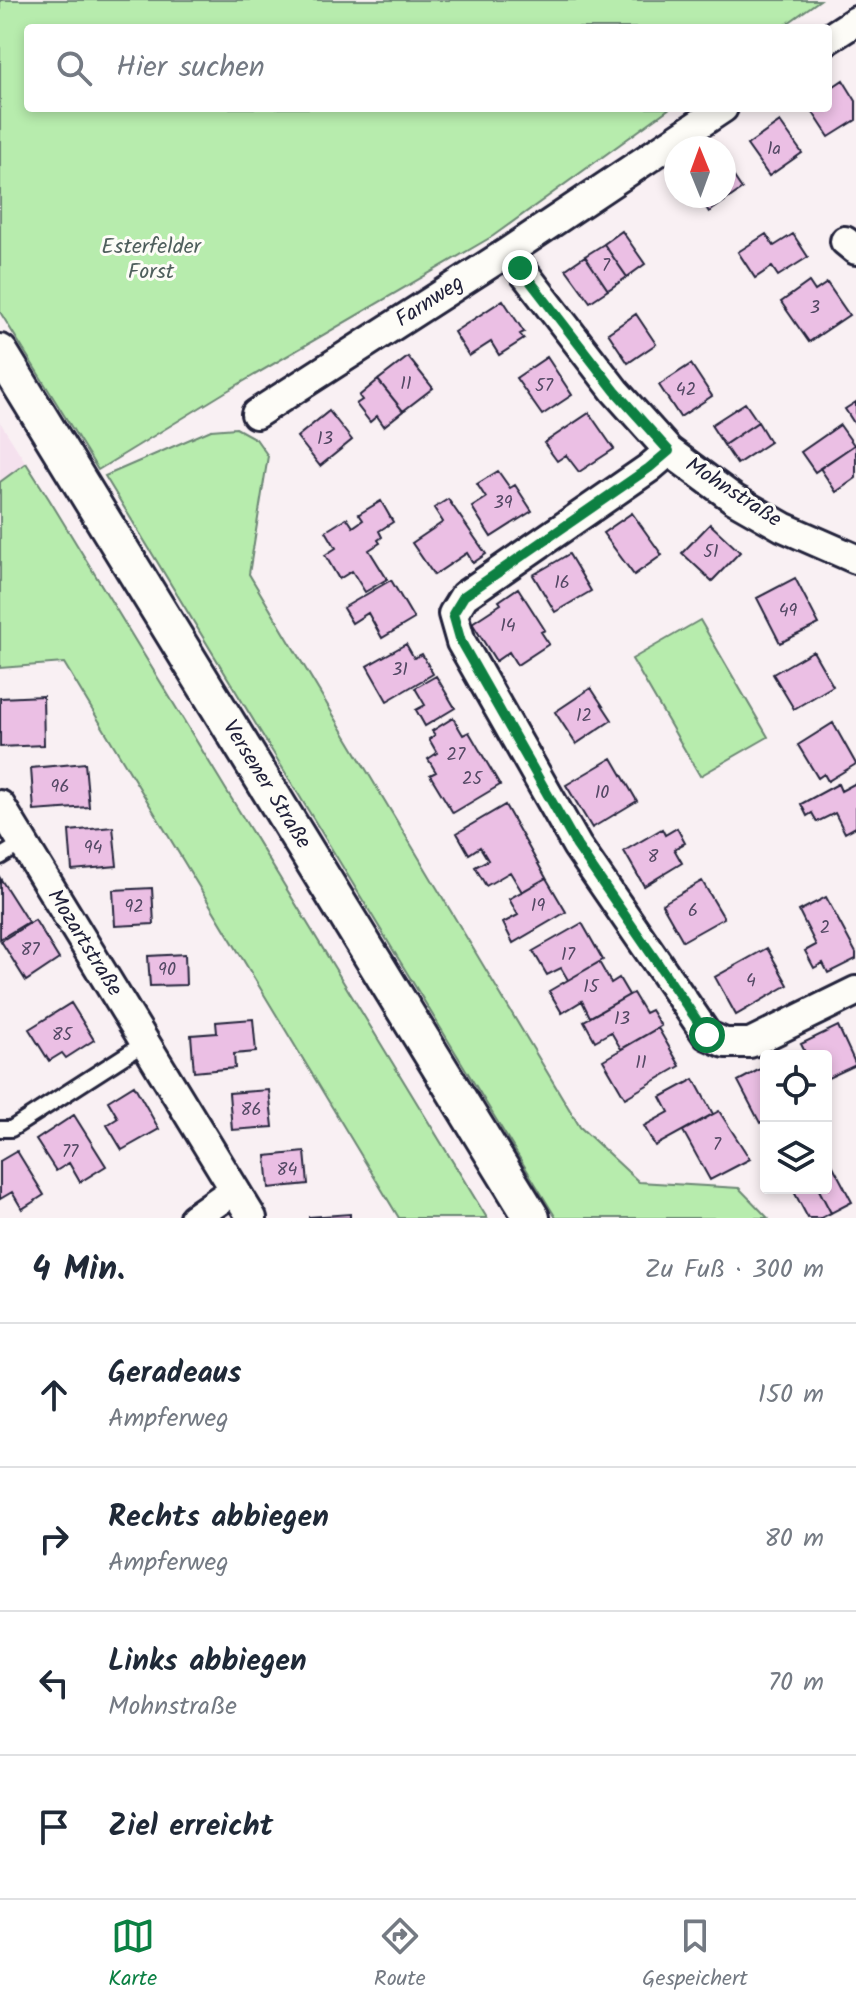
<!DOCTYPE html>
<html lang="de">
<head>
<meta charset="utf-8">
<style>
  :root { --surface:#fff; --page:#f2f2f3; --text:#1f2937; --muted:#747a83; --line:#e0e1e3; --accent:#0b8043 }
  body { margin:0; font-family:Kalam,sans-serif; background:var(--page); color:var(--text) }
  .controls { position:absolute; right:24px; bottom:24px; display:grid; overflow:hidden; border-radius:8px; box-shadow:0 4px 12px #0003 }
  .controls button { width:72px; height:72px; display:grid; place-items:center; padding:0; border:0; border-bottom:2px solid var(--line); background:var(--surface); color:var(--text); font:40px sans-serif }
  .compass { position:absolute; left:664px; top:136px; width:72px; height:72px; border-radius:50%; background:var(--surface); box-shadow:0 4px 12px #0003; rotate:359deg }
  .stop { position:absolute; width:24px; height:24px; margin:-18px; border:6px solid #0b8043; border-radius:50%; background:#fff }
  .stop.end { background:#0b8043; border-color:#fff; box-shadow:0 2px 8px #0008 }
  .list { margin:0; padding:0; list-style:none }
  h2 { display:flex; justify-content:space-between; align-items:center; height:104px; margin:0; padding:0 32px; font-size:34px }
  h2 small { font-size:26px; font-weight:400; color:var(--muted) }
  .list li { display:grid; grid-template-columns:52px 1fr auto; gap:24px; align-items:center; box-sizing:border-box; height:144px; padding:0 32px; border-top:2px solid var(--line) }
  .list b { display:block; font-size:30px; white-space:nowrap }
  .list p { margin:0; font-size:26px; white-space:nowrap; color:var(--muted) }
  .list em { font-size:26px; font-style:normal; color:var(--muted) }
  .icon { flex:none; width:44px; height:44px; fill:none; stroke:currentColor; stroke-width:2; stroke-linecap:round; stroke-linejoin:round }
  .map { position:relative; flex:none; width:856px; height:1218px; overflow:hidden }
  .search { position:absolute; background:var(--surface); box-shadow:0 4px 12px #0003; left:24px; right:24px; top:24px; height:88px; display:flex; align-items:center; gap:20px; box-sizing:border-box; padding:0 28px; border-radius:8px; color:var(--muted); font-size:30px }
  .sheet { height:680px; background:var(--surface) }
  nav { display:flex; justify-content:space-around; align-items:center; box-sizing:border-box; height:112px; border-top:2px solid var(--line); background:var(--surface); font-size:22px; color:var(--muted) }
  nav a { display:grid; justify-items:center; gap:4px }
  nav .on { color:var(--accent) }
  .map>svg:first-child { display:block }
  .built { fill:#f5e1ee }
  .green { fill:#b7ecad; stroke:#6c8774; stroke-width:2 }
  .building { fill:#ebbfe4; stroke:#22223b; stroke-width:2 }
  .lines { fill:none; stroke-linecap:round; stroke-linejoin:round }
  .service-casing { stroke:#22223b; stroke-width:20 }
  .minor-casing { stroke:#22223b; stroke-width:34 }
  .tertiary-casing { stroke:#22223b; stroke-width:40 }
  .service { stroke:#fdfcf7; stroke-width:14 }
  .minor { stroke:#fdfcf7; stroke-width:28 }
  .tertiary { stroke:#fdfcf7; stroke-width:34 }
  .route { stroke:#0b8043; stroke-width:10 }
  .labels { text-anchor:middle; dominant-baseline:central; stroke-width:6; stroke-linejoin:round; paint-order:stroke }
  .number-label { font-size:18px; fill:#544965 }
  .park-label { font-size:22px; fill:#4f5f5d; stroke:#fdfcf7 }
  .street-label { font-size:22px; fill:#22223b; stroke:#fdfcf7 }
</style>
</head>
<body>
<div class="map">
<svg width="856" height="1218" viewBox="0 0 856 1218">
  <rect width="100%" height="100%" fill="#f9f0f3"/>
  <filter id="ink" filterUnits="userSpaceOnUse"><feTurbulence type="fractalNoise" baseFrequency=".0125" numOctaves="2"/><feDisplacementMap in="SourceGraphic" scale="16" xChannelSelector="R" yChannelSelector="G"/><feConvolveMatrix kernelMatrix="1 2 1 2 8 2 1 2 1" color-interpolation-filters="sRGB"/></filter>
  <g filter="url(#ink)">
    <path class="built" d="M0,422l26,41 -26,19z"/>
    <path class="green" d="M0,0h820l-39,28h-753v80h642l-177,128 -266,155 -129,79 -98,-158z
      M236,428l20,11 12,17 -19,118 331,553 59,55 100,6 29,30h-212l-451,-742 106,-46z
      M26,463l23,36 438,719h-88l-335,-555 -64,5v-186z
      M700,620l68,117 -68,39 -68,-117z"/>
    <path class="building" d="M843,80l13,21v19l-27,17 -19,-29h18v-18z
      M780,122l22,31 -33,23 -22,-31z
      M724,162l18,27 -33,23 -11,-16h26z
      M622,231l23,33 -18,13 -23,-33z
      M766,234l8,12 19,-12 15,23 -30,19 -6,-9 -17,11 -17,-26z
      M604,244l23,33 -19,13 -23,-34z
      M585,256l23,34 -18,12 -24,-33z
      M809,282l6,9 12,-8 22,32 -40,27 -28,-40z
      M503,300l21,32 -4,2 4,5 -25,16 -8,-13 -22,14 -15,-24z
      M636,314l20,30 -28,19 -20,-30z
      M408,357l25,31 -30,23 -25,-31z
      M547,357l25,38 -30,20 -26,-37z
      M691,364l21,32 -32,21 -21,-32z
      M378,380l25,31 -19,15 -7,-10 -7,6 -14,-18 6,-4 -3,-4z
      M856,402v24l-11,-17z
      M745,403l13,19 -34,23 -13,-20z
      M329,411l23,29 -32,26 -23,-29z
      M589,413l25,36 -35,23 -13,-17 -9,6 -13,-18z
      M758,422l12,20 -33,22 -13,-19z
      M840,425l14,20 -39,27 -14,-20z
      M856,444v34l-20,14 -16,-24z
      M498,471l12,17 5,-3 17,26 -41,26 -19,-30 14,-9 -9,-14z
      M448,499l38,55 -13,9 -6,-10 -33,22 -22,-32 31,-21 -9,-14z
      M381,501l12,21 -14,9 3,6 -4,3 2,3 -11,7 18,29 -22,13 -13,-21 -13,8 -14,-24 11,-7 -10,-17 21,-13 6,9 10,-7 -4,-6z
      M632,513l30,42 -28,20 -31,-42z
      M710,524l30,28 -28,29 -30,-28z
      M569,554l22,37 -36,21 -22,-37z
      M795,578l24,46 -39,19 -23,-45z
      M391,580l23,39 -32,19 -14,-25 -16,10 -9,-15z
      M518,588l27,42 -4,2 8,12 -32,21 -8,-13 -13,9 -24,-38 29,-19 -2,-3z
      M406,644l8,14 8,-4 11,20 -46,27 -20,-35z
      M813,651l20,35 -39,23 -21,-35z
      M436,676l19,32 -30,18 -9,-16 9,-5 -10,-17z
      M591,688l21,32 -36,24 -21,-32z
      M43,696l1,49 -44,2v-49z
      M453,718l10,17 6,-3 31,53 -47,28 -23,-38 6,-3 -8,-13 9,-6 -8,-14 6,-4 -3,-4z
      M833,723l23,41 -28,17 -4,-7 -6,4 -20,-33z
      M612,758l25,43 -45,27 -26,-43z
      M85,763l4,44 -55,4 -3,-43z
      M856,783v44l-11,6 -10,-20 -18,9 -5,-9 -5,3 -6,-12 37,-20 3,7z
      M505,805l41,73 -24,14 -12,-20 -24,14 -11,-19 13,-7 -8,-13 -11,7 -12,-21z
      M113,827l4,39 -45,4 -3,-39z
      M677,828l8,15 -11,6 8,14 -38,23 -20,-35 38,-22 3,6z
      M0,878l28,44 -28,17z
      M546,878l20,34 -53,31 -10,-20 15,-8 -9,-16z
      M702,881l22,37 -41,23 -21,-37z
      M152,888l2,36 -39,2 -2,-36z
      M826,897l30,56v6l-28,14 -5,-10 -9,5 -9,-17 11,-6 -17,-34z
      M35,920l24,39 -33,22 -25,-40z
      M582,923l21,37 -35,20 -7,-12 -14,7 -14,-24z
      M767,948l21,37 -52,30 -21,-38z
      M185,954l1,31 -36,1 -2,-30z
      M599,962l12,21 8,-5 10,17 -39,22 -8,-16 -20,12 -13,-22z
      M633,993l12,20 6,-3 10,16 -40,23 -10,-17 -16,9 -11,-20z
      M71,1003l23,37 -28,18 -4,-5 -13,8 -20,-32z
      M253,1019l3,33 -22,2 1,14 -41,4 -3,-37 26,-2 -1,-11z
      M838,1026l18,39 -30,14v-23h-19l-6,-12z
      M658,1028l22,38 -55,32 -22,-38z
      M766,1066v54l-6,3 -22,-42z
      M694,1079l19,35 -58,32 -11,-20 25,-14 -8,-15z
      M134,1085l25,44 -37,21 -15,-25 11,-7 -10,-17z
      M269,1090l4,37 -41,3 -3,-37z
      M719,1111l31,48 -40,21 -27,-49z
      M74,1115l32,51 -26,16 -11,-19 -13,8 -20,-31z
      M17,1151l27,44 -22,14 -10,-17 -12,7v-38z
      M305,1152l3,32 -39,4 -3,-32z
      M833,1166l19,36 -21,11 -13,-25h8v-18z
      M792,1188h26l13,25 -10,5h-13z
      M350,1214v4h-41v-1z"/>
    <g class="lines">
      <defs>
        <path id="service" d="M0,857l23,-14
          M0,1129h11l135,-87"/>
        <path id="minor" d="M828,39l28,-18
          M845,241l11,9
          M508,252l107,139 54,60 65,48 49,28 73,32
          M256,414l252,-162 215,-144
          M669,451l-20,17 -185,128 -11,18 8,28 116,204 130,189 18,8h25l106,-52
          M0,805l252,413
          M194,1218l40,-28"/>
        <path id="tertiary" d="M0,352l532,866"/>
      </defs>
      <use href="#service" class="service-casing"/>
      <use href="#minor" class="minor-casing"/>
      <use href="#tertiary" class="tertiary-casing"/>
      <use href="#service" class="service"/>
      <use href="#minor" class="minor"/>
      <use href="#tertiary" class="tertiary"/>
    </g>
  </g>
  <g class="lines" filter="url(#ink)">
    <path class="route" d="M520,268l95,123 54,60 -20,17 -185,128 -11,18 8,28 116,204 130,189"/>
  </g>
  <g class="labels">
    <g class="number-label">
      <text x="774" y="149">1a</text>
      <text x="606" y="266">7</text>
      <text x="815" y="308">3</text>
      <text x="406" y="384">11</text>
      <text x="544" y="386">57</text>
      <text x="686" y="390">42</text>
      <text x="325" y="439">13</text>
      <text x="503" y="503">39</text>
      <text x="711" y="552">51</text>
      <text x="562" y="583">16</text>
      <text x="788" y="611">49</text>
      <text x="508" y="626">14</text>
      <text x="400" y="670">31</text>
      <text x="584" y="716">12</text>
      <text x="456" y="755">27</text>
      <text x="472" y="779">25</text>
      <text x="60" y="787">96</text>
      <text x="602" y="793">10</text>
      <text x="93" y="848">94</text>
      <text x="653" y="857">8</text>
      <text x="538" y="906">19</text>
      <text x="134" y="907">92</text>
      <text x="693" y="911">6</text>
      <text x="825" y="928">2</text>
      <text x="30" y="950">87</text>
      <text x="568" y="955">17</text>
      <text x="167" y="970">90</text>
      <text x="751" y="981">4</text>
      <text x="591" y="987">15</text>
      <text x="622" y="1019">13</text>
      <text x="62" y="1035">85</text>
      <text x="641" y="1063">11</text>
      <text x="251" y="1110">86</text>
      <text x="717" y="1145">7</text>
      <text x="70" y="1152">77</text>
      <text x="287" y="1170">84</text>
    </g>
    <g class="park-label">
      <text x="151" y="247">Esterfelder<tspan x="151" dy="25">Forst</tspan></text>
    </g>
    <g class="street-label">
      <text transform="translate(430 302) rotate(-33)">Farnweg</text>
      <text transform="translate(733 493) rotate(33)">Mohnstraße</text>
      <text transform="translate(266 785) rotate(58)">Versener Straße</text>
      <text transform="translate(84 943) rotate(58)">Mozartstraße</text>
    </g>
  </g>
</svg>
<div class="controls">
<button><svg class="icon" aria-label="locate" viewBox="0 0 24 24"><circle cx="12" cy="12" r="6"/><path d="M12 2v4M12 18v4M2 12h4M18 12h4"/></svg></button>
<button><svg class="icon" aria-label="layers" viewBox="0 0 24 24"><path d="M12 4l9 5-9 5-9-5zM3 14l9 5 9-5"/></svg></button>
</div>
<svg class="compass" viewBox="-18 -18 36 36"><path d="M0-13l5 13h-10z" fill="#e53935"/><path d="M0 13l5-13h-10z" fill="#747a83"/></svg>
<div class="stop" style="left:707px;top:1035px"></div>
<div class="stop end" style="left:520px;top:268px"></div>
<div class="search"><svg class="icon" aria-label="search" viewBox="0 0 24 24"><circle cx="10" cy="10" r="6"/><path d="M15 15l6 6"/></svg>Hier suchen</div>
</div>
<section class="sheet">
<h2>4 Min.<small>Zu Fuß · 300 m</small></h2>
<ul class="list">
<li><svg class="icon" aria-label="ahead" viewBox="0 0 24 24"><path d="M12 20V5M6 11l6-6 6 6"/></svg><div><b>Geradeaus</b><p>Ampferweg</p></div><em>150 m</em></li>
<li><svg class="icon" aria-label="right" viewBox="0 0 24 24"><path d="M7 20v-9h11M14 6l5 5-5 5"/></svg><div><b>Rechts abbiegen</b><p>Ampferweg</p></div><em>80 m</em></li>
<li><svg class="icon" aria-label="left" viewBox="0 0 24 24"><path d="M17 20v-9H6M10 6l-5 5 5 5"/></svg><div><b>Links abbiegen</b><p>Mohnstraße</p></div><em>70 m</em></li>
<li><svg class="icon" aria-label="arrive" viewBox="0 0 24 24"><path d="M6 21V4h12l-3 4 3 4H6"/></svg><div><b>Ziel erreicht</b></div></li>
</ul>
</section>
<nav>
<a class="on"><svg class="icon" aria-label="map" viewBox="0 0 24 24"><path d="M3 6l6-2 6 2 6-2v14l-6 2-6-2-6 2zM9 4v14M15 6v14"/></svg>Karte</a>
<a><svg class="icon" aria-label="directions" viewBox="0 0 24 24"><path d="M12 3l9 9-9 9-9-9zM9 14v-3h6M13 9l2 2-2 2"/></svg>Route</a>
<a><svg class="icon" aria-label="saved" viewBox="0 0 24 24"><path d="M7 4h10v16l-5-4-5 4z"/></svg>Gespeichert</a>
</nav>
</body>
</html>
